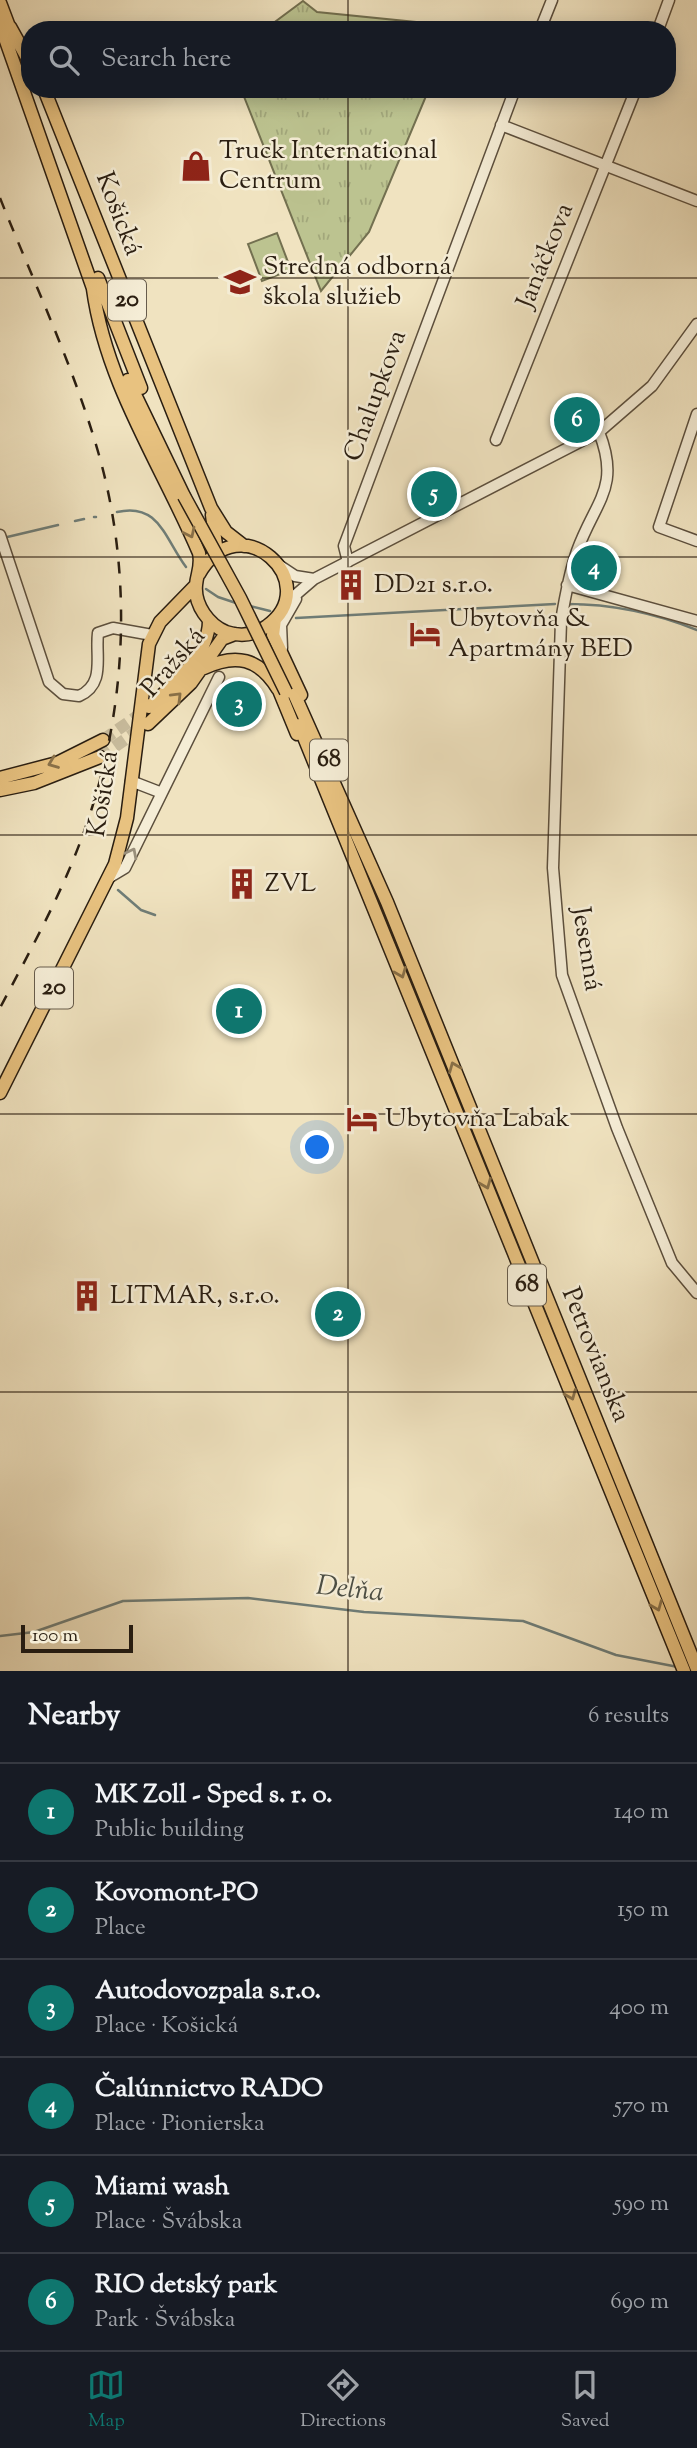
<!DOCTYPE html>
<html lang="en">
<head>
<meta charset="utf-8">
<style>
  :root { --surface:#171b24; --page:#242831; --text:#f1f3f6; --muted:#9ea1a6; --line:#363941; --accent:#0f766e }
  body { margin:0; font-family:"Sorts Mill Goudy",serif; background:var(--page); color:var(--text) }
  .scale { position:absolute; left:21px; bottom:18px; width:112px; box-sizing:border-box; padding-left:7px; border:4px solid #2a1e11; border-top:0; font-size:19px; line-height:24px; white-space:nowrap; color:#2a1e11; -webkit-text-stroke:5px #f5edd6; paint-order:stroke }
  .you { position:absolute; left:318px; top:1148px; width:24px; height:24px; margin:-18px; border:5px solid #fff; border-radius:50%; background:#1a73e8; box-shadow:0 0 0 10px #1a73e833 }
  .badge { display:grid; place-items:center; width:46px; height:46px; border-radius:50%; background:var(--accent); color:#fff; font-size:23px; font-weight:700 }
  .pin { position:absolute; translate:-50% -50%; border:4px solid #fff; box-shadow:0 2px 7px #0006 }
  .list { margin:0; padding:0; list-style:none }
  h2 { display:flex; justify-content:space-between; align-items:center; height:91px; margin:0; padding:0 28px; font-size:30px }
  h2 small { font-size:23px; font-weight:400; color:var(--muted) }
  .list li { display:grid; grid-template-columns:46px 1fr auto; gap:21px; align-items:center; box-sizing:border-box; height:98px; padding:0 28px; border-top:2px solid var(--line) }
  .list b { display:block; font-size:26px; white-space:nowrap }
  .list p { margin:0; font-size:23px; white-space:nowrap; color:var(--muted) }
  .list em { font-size:23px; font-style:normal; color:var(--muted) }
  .icon { flex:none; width:38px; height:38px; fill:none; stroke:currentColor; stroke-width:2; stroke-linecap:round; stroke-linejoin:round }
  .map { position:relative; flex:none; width:697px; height:1671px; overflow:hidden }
  .search { position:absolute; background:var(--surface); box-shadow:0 4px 18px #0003; left:21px; right:21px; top:21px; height:77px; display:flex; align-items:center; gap:18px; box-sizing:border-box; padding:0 24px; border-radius:28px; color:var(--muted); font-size:26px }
  .sheet { height:679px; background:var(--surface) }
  nav { display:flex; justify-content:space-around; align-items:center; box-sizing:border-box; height:98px; border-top:2px solid var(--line); background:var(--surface); font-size:19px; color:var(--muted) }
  nav a { display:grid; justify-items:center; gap:4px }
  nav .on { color:var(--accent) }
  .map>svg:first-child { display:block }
  .grass { fill:url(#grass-tufts); stroke:#737050; stroke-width:2 }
  .forest { fill:url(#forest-crowns); stroke:#737050; stroke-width:2 }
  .garden { fill:#bcc390; stroke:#737050; stroke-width:2 }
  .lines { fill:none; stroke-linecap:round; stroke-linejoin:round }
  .stream { stroke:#6f7d77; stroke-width:2.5 }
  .major-tunnel { stroke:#c8bc9d; stroke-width:12; stroke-dasharray:12 6; stroke-linecap:butt }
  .minor-casing { stroke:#5c4f3d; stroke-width:13 }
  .major-casing { stroke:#2a1e11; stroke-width:15 }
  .minor { stroke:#f5edd6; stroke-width:10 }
  .major { stroke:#e8c280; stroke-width:12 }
  .rail { stroke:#2a1e11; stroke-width:2.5; stroke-dasharray:12 12; stroke-linecap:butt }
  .major-bridge-casing { stroke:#2a1e11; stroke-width:15; stroke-linecap:butt }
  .major-bridge { stroke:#e8c280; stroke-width:12 }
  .oneway { stroke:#897048 }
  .oneway2 { stroke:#9a907d }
  .grid { fill:none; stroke:#2a1e11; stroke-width:2; stroke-opacity:0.55 }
  .labels { text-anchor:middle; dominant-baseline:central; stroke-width:5; stroke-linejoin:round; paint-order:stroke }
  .shield { fill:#f5edd6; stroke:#675c4c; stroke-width:2 }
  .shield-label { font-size:24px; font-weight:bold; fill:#2a1e11 }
  .poi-label { font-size:26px; fill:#2a1e11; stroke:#f5edd6; text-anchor:start }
  .street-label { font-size:26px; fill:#2a1e11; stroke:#f5edd6 }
  .water-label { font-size:28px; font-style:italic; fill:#4c4e44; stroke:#f5edd6 }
</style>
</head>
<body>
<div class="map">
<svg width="697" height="1671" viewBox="0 0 697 1671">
  <defs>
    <pattern id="grass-tufts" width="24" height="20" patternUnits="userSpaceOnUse" patternTransform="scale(1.75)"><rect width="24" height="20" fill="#bcc390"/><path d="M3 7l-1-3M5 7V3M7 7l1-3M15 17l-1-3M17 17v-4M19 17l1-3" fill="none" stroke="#a2a77b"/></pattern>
    <pattern id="forest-crowns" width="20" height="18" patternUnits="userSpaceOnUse" patternTransform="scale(1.75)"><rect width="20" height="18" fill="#bcc390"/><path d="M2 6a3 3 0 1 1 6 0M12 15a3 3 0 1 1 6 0" fill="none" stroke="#a2a77b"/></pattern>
  </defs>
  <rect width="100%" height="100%" fill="#f0e3c0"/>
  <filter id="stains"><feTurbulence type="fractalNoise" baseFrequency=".00286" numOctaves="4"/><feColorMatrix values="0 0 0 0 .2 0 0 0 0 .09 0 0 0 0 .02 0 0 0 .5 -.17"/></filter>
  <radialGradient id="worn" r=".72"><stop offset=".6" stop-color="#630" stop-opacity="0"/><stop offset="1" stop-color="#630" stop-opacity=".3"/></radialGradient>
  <path class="grass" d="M303,1l14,11 138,14 -1,4h-190z
    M241,89h188l-60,143 -48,59z"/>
  <path class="forest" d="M568,409l24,7 -2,8 -21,11 -11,-4z"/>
  <path class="garden" d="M277,233l14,37 -29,11 -14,-37z"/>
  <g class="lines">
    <path class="stream" d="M117,512c42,-10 48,27 69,55
      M94,517h2
      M75,521l9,-2
      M3,538l55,-13
      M206,589l12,8 18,6
      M567,604c46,0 88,9 130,26
      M250,606l20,5
      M296,618l259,-14
      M118,890l23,20 14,5
      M0,1636l34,-4 89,-31 125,-3 116,14 159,9 93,34 62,12"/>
    <path class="major-tunnel" d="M103,740l43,-30
      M100,757l43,-30"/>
    <defs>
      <path id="minor" d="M540,30l12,-30
        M658,30l11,-30
        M501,125l196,76
        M697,414l-38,113 38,14
        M599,432c22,56 -4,69 -22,119 -8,23 -12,46 -16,70l-8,247 9,107 55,153 55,135 25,30
        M496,440l140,-351
        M0,535l49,147 14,12 16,2c27,-12 16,-40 19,-63l15,-5 39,7
        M348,562l-4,-16 171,-457
        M280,566l15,10 19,3
        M567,585l130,36
        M285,604l29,-25 285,-147 53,-46 45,-62
        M282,648l-1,-23 15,-26
        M131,781l31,12
        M110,877l15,-9 94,-191"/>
      <path id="major" d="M0,3l11,29
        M0,24l95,270
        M10,27l20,36
        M44,89l167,419 15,24 18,14
        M98,278l43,110
        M93,289c13,95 69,177 106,264 3,13 -2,20 -3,32 -2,20 13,40 30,47 15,5 29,3 41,-6 59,-42 -27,-124 -68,-52
        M128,380l56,116
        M212,515l4,30 -3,10
        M275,619l-2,16 28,60
        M204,668c32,-15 55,-10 74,21
        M276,683l21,51
        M292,689l95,213 310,767
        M149,707c23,-21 60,-52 60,-86
        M148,724l43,-41 31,-44 13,-5
        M299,725l385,946
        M0,778l57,-15 46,-23
        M0,790l34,-7 66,-26
        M0,1093l115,-229 12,-46 22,-174 11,-22 36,-37"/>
    </defs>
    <use href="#minor" class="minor-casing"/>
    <use href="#major" class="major-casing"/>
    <use href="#minor" class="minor"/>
    <use href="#major" class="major"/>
    <path class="rail" d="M0,198c34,85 74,169 99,257 34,121 28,253 -13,371 -22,64 -55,123 -86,182"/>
    <defs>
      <path id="major-bridge" d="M184,496l56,102 46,94"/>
    </defs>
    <use href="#major-bridge" class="major-bridge-casing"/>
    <use href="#major-bridge" class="major-bridge"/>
  </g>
  <defs><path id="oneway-chevron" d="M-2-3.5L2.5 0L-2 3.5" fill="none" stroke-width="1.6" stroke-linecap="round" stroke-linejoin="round" transform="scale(1.75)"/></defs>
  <g class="oneway">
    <use href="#oneway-chevron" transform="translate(190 533) rotate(64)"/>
    <use href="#oneway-chevron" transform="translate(177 697) rotate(-45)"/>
    <use href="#oneway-chevron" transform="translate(53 763) rotate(159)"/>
    <use href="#oneway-chevron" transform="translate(401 973) rotate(68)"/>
    <use href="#oneway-chevron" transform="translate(454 1067) rotate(-112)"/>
    <use href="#oneway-chevron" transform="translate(486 1184) rotate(68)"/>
    <use href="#oneway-chevron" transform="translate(571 1395) rotate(68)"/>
    <use href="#oneway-chevron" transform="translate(657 1606) rotate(68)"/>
  </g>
  <use class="oneway2" href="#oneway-chevron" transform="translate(132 853) rotate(-63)"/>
  <path class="grid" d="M348,0v30M348,89v1582M0,278h697M0,557h697M0,835h697M0,1114h697M0,1392h697"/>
  <defs>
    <symbol id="shop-bare" viewBox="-9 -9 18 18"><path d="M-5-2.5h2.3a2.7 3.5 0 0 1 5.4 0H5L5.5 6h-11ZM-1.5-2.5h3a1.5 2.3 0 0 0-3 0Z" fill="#8f2418" stroke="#f5edd6" stroke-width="2.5" paint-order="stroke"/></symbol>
    <symbol id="school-bare" viewBox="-9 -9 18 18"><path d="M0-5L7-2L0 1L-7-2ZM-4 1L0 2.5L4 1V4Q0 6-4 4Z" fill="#8f2418" stroke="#f5edd6" stroke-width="2.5" paint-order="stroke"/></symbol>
    <symbol id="building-bare" viewBox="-9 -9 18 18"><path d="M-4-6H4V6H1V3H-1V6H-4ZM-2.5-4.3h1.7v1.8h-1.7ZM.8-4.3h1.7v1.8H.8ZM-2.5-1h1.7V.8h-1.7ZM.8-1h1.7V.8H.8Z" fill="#8f2418" stroke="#f5edd6" stroke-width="2.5" paint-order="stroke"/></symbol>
    <symbol id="hotel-bare" viewBox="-9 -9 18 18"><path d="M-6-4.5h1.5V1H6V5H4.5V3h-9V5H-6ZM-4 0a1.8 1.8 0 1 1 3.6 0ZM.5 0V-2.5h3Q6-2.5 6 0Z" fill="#8f2418" stroke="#f5edd6" stroke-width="2.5" paint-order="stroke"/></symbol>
  </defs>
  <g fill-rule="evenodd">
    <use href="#shop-bare" x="174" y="144" width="44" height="44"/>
    <use href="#school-bare" x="218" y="260" width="44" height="44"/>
    <use href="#building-bare" x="329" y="563" width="44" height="44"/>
    <use href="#hotel-bare" x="403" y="612" width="44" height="44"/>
    <use href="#building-bare" x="220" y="862" width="44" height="44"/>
    <use href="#hotel-bare" x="340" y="1097" width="44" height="44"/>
    <use href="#building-bare" x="65" y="1274" width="44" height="44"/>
  </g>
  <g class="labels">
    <g class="shield">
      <rect x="108" y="279.5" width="38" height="41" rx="5"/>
      <rect x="310" y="739.5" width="38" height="41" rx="5"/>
      <rect x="35" y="967.5" width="38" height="41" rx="5"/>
      <rect x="508" y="1264.5" width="38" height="41" rx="5"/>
    </g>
    <g class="shield-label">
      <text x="127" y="300">20</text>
      <text x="329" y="760">68</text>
      <text x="54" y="988">20</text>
      <text x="527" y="1285">68</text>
    </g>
    <g class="poi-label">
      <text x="219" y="151">Truck International<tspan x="219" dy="30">Centrum</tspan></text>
      <text x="263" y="267">Stredná odborná<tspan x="263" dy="30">škola služieb</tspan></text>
      <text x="374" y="585">DD21 s.r.o.</text>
      <text x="448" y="619">Ubytovňa &amp;<tspan x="448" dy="30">Apartmány BED</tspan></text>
      <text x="265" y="884">ZVL</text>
      <text x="385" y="1119">Ubytovňa Labak</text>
      <text x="110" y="1296">LITMAR, s.r.o.</text>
    </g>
    <g class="street-label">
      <text transform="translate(118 214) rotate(69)">Košická</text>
      <text transform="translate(546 256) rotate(-68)">Janáčkova</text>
      <text transform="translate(376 396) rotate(-70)">Chalupkova</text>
      <text transform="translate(174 663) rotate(-49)">Pražská</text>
      <text transform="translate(104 794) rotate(-81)">Košická</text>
      <text transform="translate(586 949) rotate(81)">Jesenná</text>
      <text transform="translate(595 1355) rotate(68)">Petrovianska</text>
    </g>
    <g class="water-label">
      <text transform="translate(350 1590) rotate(6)">Delňa</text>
    </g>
  </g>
  <rect width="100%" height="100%" filter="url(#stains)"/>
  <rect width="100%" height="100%" fill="url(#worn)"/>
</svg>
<div class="scale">100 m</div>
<div class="you"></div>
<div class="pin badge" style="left:239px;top:1011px">1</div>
<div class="pin badge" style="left:338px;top:1314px">2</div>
<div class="pin badge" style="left:239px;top:704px">3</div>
<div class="pin badge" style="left:594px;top:568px">4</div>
<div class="pin badge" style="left:434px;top:494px">5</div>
<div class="pin badge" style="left:577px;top:420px">6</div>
<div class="search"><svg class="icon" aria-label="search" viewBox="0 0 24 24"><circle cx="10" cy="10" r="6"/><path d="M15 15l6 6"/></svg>Search here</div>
</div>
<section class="sheet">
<h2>Nearby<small>6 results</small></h2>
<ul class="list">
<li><span class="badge">1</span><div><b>MK Zoll - Sped s. r. o.</b><p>Public building</p></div><em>140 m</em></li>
<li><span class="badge">2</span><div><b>Kovomont-PO</b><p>Place</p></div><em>150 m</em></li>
<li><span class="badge">3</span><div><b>Autodovozpala s.r.o.</b><p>Place · Košická</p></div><em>400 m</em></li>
<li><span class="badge">4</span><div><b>Čalúnnictvo RADO</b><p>Place · Pionierska</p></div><em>570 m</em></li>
<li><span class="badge">5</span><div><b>Miami wash</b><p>Place · Švábska</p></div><em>590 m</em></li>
<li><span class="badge">6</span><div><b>RIO detský park</b><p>Park · Švábska</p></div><em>690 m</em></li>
</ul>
</section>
<nav>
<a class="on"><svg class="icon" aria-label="map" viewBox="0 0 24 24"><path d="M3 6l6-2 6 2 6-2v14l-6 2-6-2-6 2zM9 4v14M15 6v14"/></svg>Map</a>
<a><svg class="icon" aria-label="directions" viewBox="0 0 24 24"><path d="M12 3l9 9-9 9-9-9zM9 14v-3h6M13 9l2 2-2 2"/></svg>Directions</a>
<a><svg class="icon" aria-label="saved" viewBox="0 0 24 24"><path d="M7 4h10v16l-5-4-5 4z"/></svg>Saved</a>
</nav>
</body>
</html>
